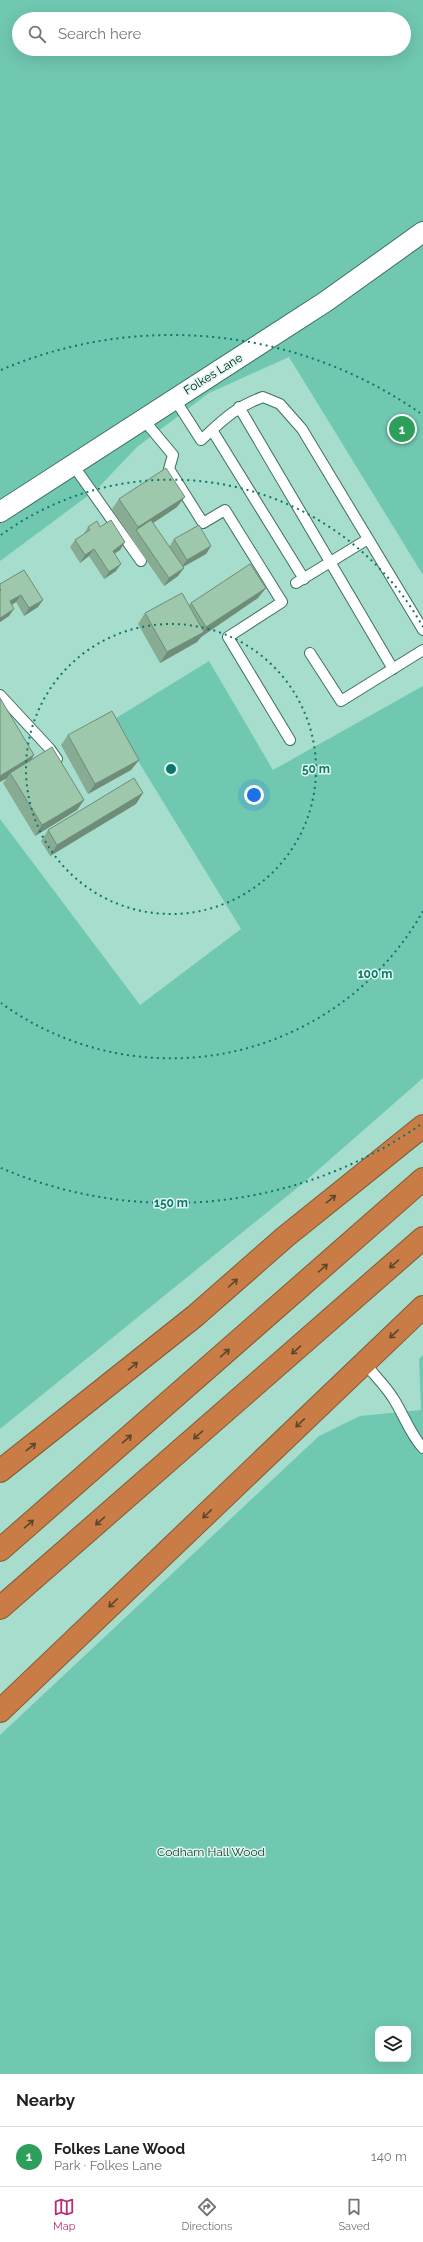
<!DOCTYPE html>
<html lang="en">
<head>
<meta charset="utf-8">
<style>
  :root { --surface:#fff; --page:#f2f2f2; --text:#202124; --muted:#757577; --line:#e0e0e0; --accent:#b52f73 }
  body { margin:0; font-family:Raleway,sans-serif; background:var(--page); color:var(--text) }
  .controls { position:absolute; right:12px; bottom:12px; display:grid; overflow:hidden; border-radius:8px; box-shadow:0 4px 16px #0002 }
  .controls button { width:36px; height:36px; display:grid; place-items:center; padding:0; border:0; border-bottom:1px solid var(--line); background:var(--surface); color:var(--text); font:20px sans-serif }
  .you { position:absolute; left:254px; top:795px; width:14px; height:14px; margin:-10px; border:3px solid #fff; border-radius:50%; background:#1a73e8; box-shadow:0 0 0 6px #1a73e833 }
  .badge { display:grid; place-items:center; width:26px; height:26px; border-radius:50%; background:var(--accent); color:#fff; font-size:13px; font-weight:700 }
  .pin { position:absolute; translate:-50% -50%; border:2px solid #fff; box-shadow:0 1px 4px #0006 }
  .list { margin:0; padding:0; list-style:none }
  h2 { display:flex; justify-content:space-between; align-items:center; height:52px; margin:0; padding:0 16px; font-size:17px }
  h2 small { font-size:13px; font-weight:400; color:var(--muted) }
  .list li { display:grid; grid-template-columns:26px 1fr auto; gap:12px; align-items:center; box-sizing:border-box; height:60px; padding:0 16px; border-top:1px solid var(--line) }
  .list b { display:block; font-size:15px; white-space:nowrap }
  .list p { margin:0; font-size:13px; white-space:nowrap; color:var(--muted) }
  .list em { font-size:13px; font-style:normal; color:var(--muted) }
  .icon { flex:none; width:22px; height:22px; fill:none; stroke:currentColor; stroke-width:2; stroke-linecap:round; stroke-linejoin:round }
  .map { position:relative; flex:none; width:423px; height:2074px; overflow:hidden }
  .search { position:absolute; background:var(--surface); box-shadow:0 4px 16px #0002; left:12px; right:12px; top:12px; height:44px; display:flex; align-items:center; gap:10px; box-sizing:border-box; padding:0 14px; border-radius:22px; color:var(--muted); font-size:15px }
  .sheet { height:112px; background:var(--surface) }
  nav { display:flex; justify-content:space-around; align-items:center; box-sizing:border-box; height:56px; border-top:1px solid var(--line); background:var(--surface); font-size:11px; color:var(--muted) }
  nav a { display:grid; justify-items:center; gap:2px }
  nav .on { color:var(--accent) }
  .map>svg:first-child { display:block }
  .green { fill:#70c8b0; fill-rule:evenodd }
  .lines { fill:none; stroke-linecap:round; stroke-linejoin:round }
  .lane-casing { stroke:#3d7062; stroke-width:12 }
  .street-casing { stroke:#3d7062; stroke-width:22 }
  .highway-casing { stroke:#845a34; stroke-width:24 }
  .lane { stroke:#fff; stroke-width:10 }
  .street { stroke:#fff; stroke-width:20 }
  .highway { stroke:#c97c45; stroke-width:22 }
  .wall { fill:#88ac93 }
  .shaded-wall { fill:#6f8c78 }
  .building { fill:#9ec8ab; stroke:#6f8c78 }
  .oneway { stroke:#5d472b }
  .ring { fill:none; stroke:#0f766e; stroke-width:2; stroke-dasharray:2 4 }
  .labels { text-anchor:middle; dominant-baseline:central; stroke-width:3; stroke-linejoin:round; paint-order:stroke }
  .street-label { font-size:12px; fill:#051b15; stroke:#ddf8ef }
  .park-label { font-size:12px; fill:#1c322c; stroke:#ddf8ef }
  .centre { fill:#0f766e; stroke:#ddf8ef; stroke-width:2 }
  .ring-label { font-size:12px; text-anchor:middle; font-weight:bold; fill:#0f766e; stroke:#ddf8ef; stroke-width:3; stroke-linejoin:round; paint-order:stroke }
</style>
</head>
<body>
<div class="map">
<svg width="423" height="2074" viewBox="0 0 423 2074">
  <rect width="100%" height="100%" fill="#a7ddcd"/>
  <path class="green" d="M0,0h423v575l-134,-218 -80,36 -72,54 -40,42 -97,72zM19,19h385v30h-385z
    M209,661l64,109 150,-84v392l-121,106 -302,245v-610l140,186 101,-76 -128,-209z
    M423,1355v719h-423v-339l319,-299 41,-20 61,-6 -2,-51zM378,2029h30v30h-30z"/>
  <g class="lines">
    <defs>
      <path id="lane" d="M174,398l27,42c21,-19 34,-33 62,-43l17,7 22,25 121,201
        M239,407l154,262
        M143,419l30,36 -4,14 34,54 22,-13 57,92 -54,35 62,103
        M212,430l92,149
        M73,465l68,96
        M296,583l72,-44
        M310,653l31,48 82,-51
        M0,695l50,54 7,10
        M364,1362c9,12 21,23 29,36 11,17 17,36 30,50"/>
      <path id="street" d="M0,512l325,-210 98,-70"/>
      <path id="highway" d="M0,1471l195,-155 90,-79 138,-111
        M0,1550l423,-371
        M0,1608l423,-370
        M0,1711l423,-404"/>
    </defs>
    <use href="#lane" class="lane-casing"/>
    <use href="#street" class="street-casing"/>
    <use href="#highway" class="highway-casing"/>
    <use href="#lane" class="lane"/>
    <use href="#street" class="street"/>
    <use href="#highway" class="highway"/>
  </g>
  <path class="wall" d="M119,499l58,8 -24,16 16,24 5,-8 37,7 -5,8 -23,13 -5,9 -14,10 -33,-48 -19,-29z
    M88,527h12l25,15 -5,8 -5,3 1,18 -12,8 -15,-23 -9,7 -10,-16 5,-7 8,-5z
    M24,570l14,37 -14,9 -8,-14 -4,3 -3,11 -9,6v-38z
    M258,598l-57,39 -4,5 -37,21 -22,-39 7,-11 44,-8 2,-2z
    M0,698l34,57 -3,5 53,40 -7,10 -42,26 -32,-53 4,-5 -7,4z
    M68,735l71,25 -8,10 -43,24 -27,-49z
    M136,804l-86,52 -9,-15 7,-11z"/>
  <path class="shaded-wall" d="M185,497l-8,10 -39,26 -2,-3 2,-3z
    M125,542l-5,8 -12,8 5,-7z
    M211,546l-5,8 -25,14 6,-8z
    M94,549l-5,7 -9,7 5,-8z
    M121,564l-5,7 -12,8 5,-7z
    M184,568l-6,8 -14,10 5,-8z
    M266,588l-8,10 -57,39 -4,5 -37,21 7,-11 36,-20 3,-5z
    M21,595l-5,7 -11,7 5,-8z
    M43,600l-5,7 -14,9 5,-8z
    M14,609l-5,7 -9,6v-4z
    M34,755l-7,11 -17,7 -3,5 -7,4v-6z
    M139,760l-8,10 -43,24 7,-10z
    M143,793l-7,11 -86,52 7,-11z
    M84,800l-7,10 -42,26 7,-11z"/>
  <path class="building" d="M166,468l19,29 -47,30 -19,-28z
    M111,520l14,22 -12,9 8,13 -12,8 -15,-23 -9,6 -10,-15 15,-10 -2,-3 9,-6 3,6z
    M151,520l33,48 -15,10 -33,-48z
    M199,525l12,21 -24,14 -13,-21z
    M250,564l16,24 -60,39 -15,-24z
    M24,570l19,30 -14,8 -8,-13 -11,6 4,8 -14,9v-27l1,-1 -1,-1v-5z
    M182,593l22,39 -37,20 -22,-39z
    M0,698l34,57 -34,21z
    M112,711l27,49 -44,24 -27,-49z
    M52,747l32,53 -42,25 -32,-52z
    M134,778l9,15 -86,52 -9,-15z"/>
  <defs><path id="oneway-shaft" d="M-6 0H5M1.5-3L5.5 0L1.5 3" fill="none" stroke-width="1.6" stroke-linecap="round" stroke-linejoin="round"/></defs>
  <g class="oneway">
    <use href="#oneway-shaft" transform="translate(331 1199) rotate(-39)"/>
    <use href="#oneway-shaft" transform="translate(394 1264) rotate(139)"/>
    <use href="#oneway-shaft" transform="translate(323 1268) rotate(-42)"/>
    <use href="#oneway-shaft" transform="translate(233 1283) rotate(-42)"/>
    <use href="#oneway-shaft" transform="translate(394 1334) rotate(137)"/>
    <use href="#oneway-shaft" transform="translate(296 1350) rotate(139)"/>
    <use href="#oneway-shaft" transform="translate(225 1353) rotate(-41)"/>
    <use href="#oneway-shaft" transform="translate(133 1366) rotate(-39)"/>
    <use href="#oneway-shaft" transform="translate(300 1423) rotate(136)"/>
    <use href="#oneway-shaft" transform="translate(198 1435) rotate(139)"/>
    <use href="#oneway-shaft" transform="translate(127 1439) rotate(-41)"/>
    <use href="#oneway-shaft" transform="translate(31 1447) rotate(-38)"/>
    <use href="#oneway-shaft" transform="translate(207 1514) rotate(136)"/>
    <use href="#oneway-shaft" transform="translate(100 1521) rotate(139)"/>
    <use href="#oneway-shaft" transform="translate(29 1524) rotate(-41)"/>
    <use href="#oneway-shaft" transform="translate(113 1603) rotate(136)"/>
  </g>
  <g class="ring">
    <circle cx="171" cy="769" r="145"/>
    <path d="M423 911A289 289 0 0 1 1 1003M1 535A289 289 0 0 1 423 627"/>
    <path d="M420 1125A434 434 0 0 1 1 1168M1 370A434 434 0 0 1 420 413"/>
  </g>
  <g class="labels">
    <g class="street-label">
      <text transform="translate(213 374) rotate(-32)">Folkes Lane</text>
    </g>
    <g class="park-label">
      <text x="211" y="1852">Codham Hall Wood</text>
    </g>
  </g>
  <circle cx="171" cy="769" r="6" class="centre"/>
  <g class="ring-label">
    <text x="316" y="773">50 m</text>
    <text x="375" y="978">100 m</text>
    <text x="171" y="1207">150 m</text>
  </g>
</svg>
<div class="controls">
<button><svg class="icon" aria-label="layers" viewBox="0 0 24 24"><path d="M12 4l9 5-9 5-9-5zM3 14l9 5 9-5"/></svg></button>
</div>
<div class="you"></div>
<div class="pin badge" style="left:402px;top:429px;background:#2e9e5b">1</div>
<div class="search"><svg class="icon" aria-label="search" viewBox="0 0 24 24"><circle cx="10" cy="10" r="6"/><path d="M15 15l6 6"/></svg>Search here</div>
</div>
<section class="sheet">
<h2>Nearby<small></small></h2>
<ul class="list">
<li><span class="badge" style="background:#2e9e5b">1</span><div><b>Folkes Lane Wood</b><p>Park · Folkes Lane</p></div><em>140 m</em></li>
</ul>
</section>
<nav>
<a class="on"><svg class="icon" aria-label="map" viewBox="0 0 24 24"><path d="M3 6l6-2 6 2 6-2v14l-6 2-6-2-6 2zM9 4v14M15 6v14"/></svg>Map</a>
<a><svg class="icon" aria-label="directions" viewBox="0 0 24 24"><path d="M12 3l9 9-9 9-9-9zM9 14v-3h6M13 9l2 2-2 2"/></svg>Directions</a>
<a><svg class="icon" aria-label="saved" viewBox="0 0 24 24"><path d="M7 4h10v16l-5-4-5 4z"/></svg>Saved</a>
</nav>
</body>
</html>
